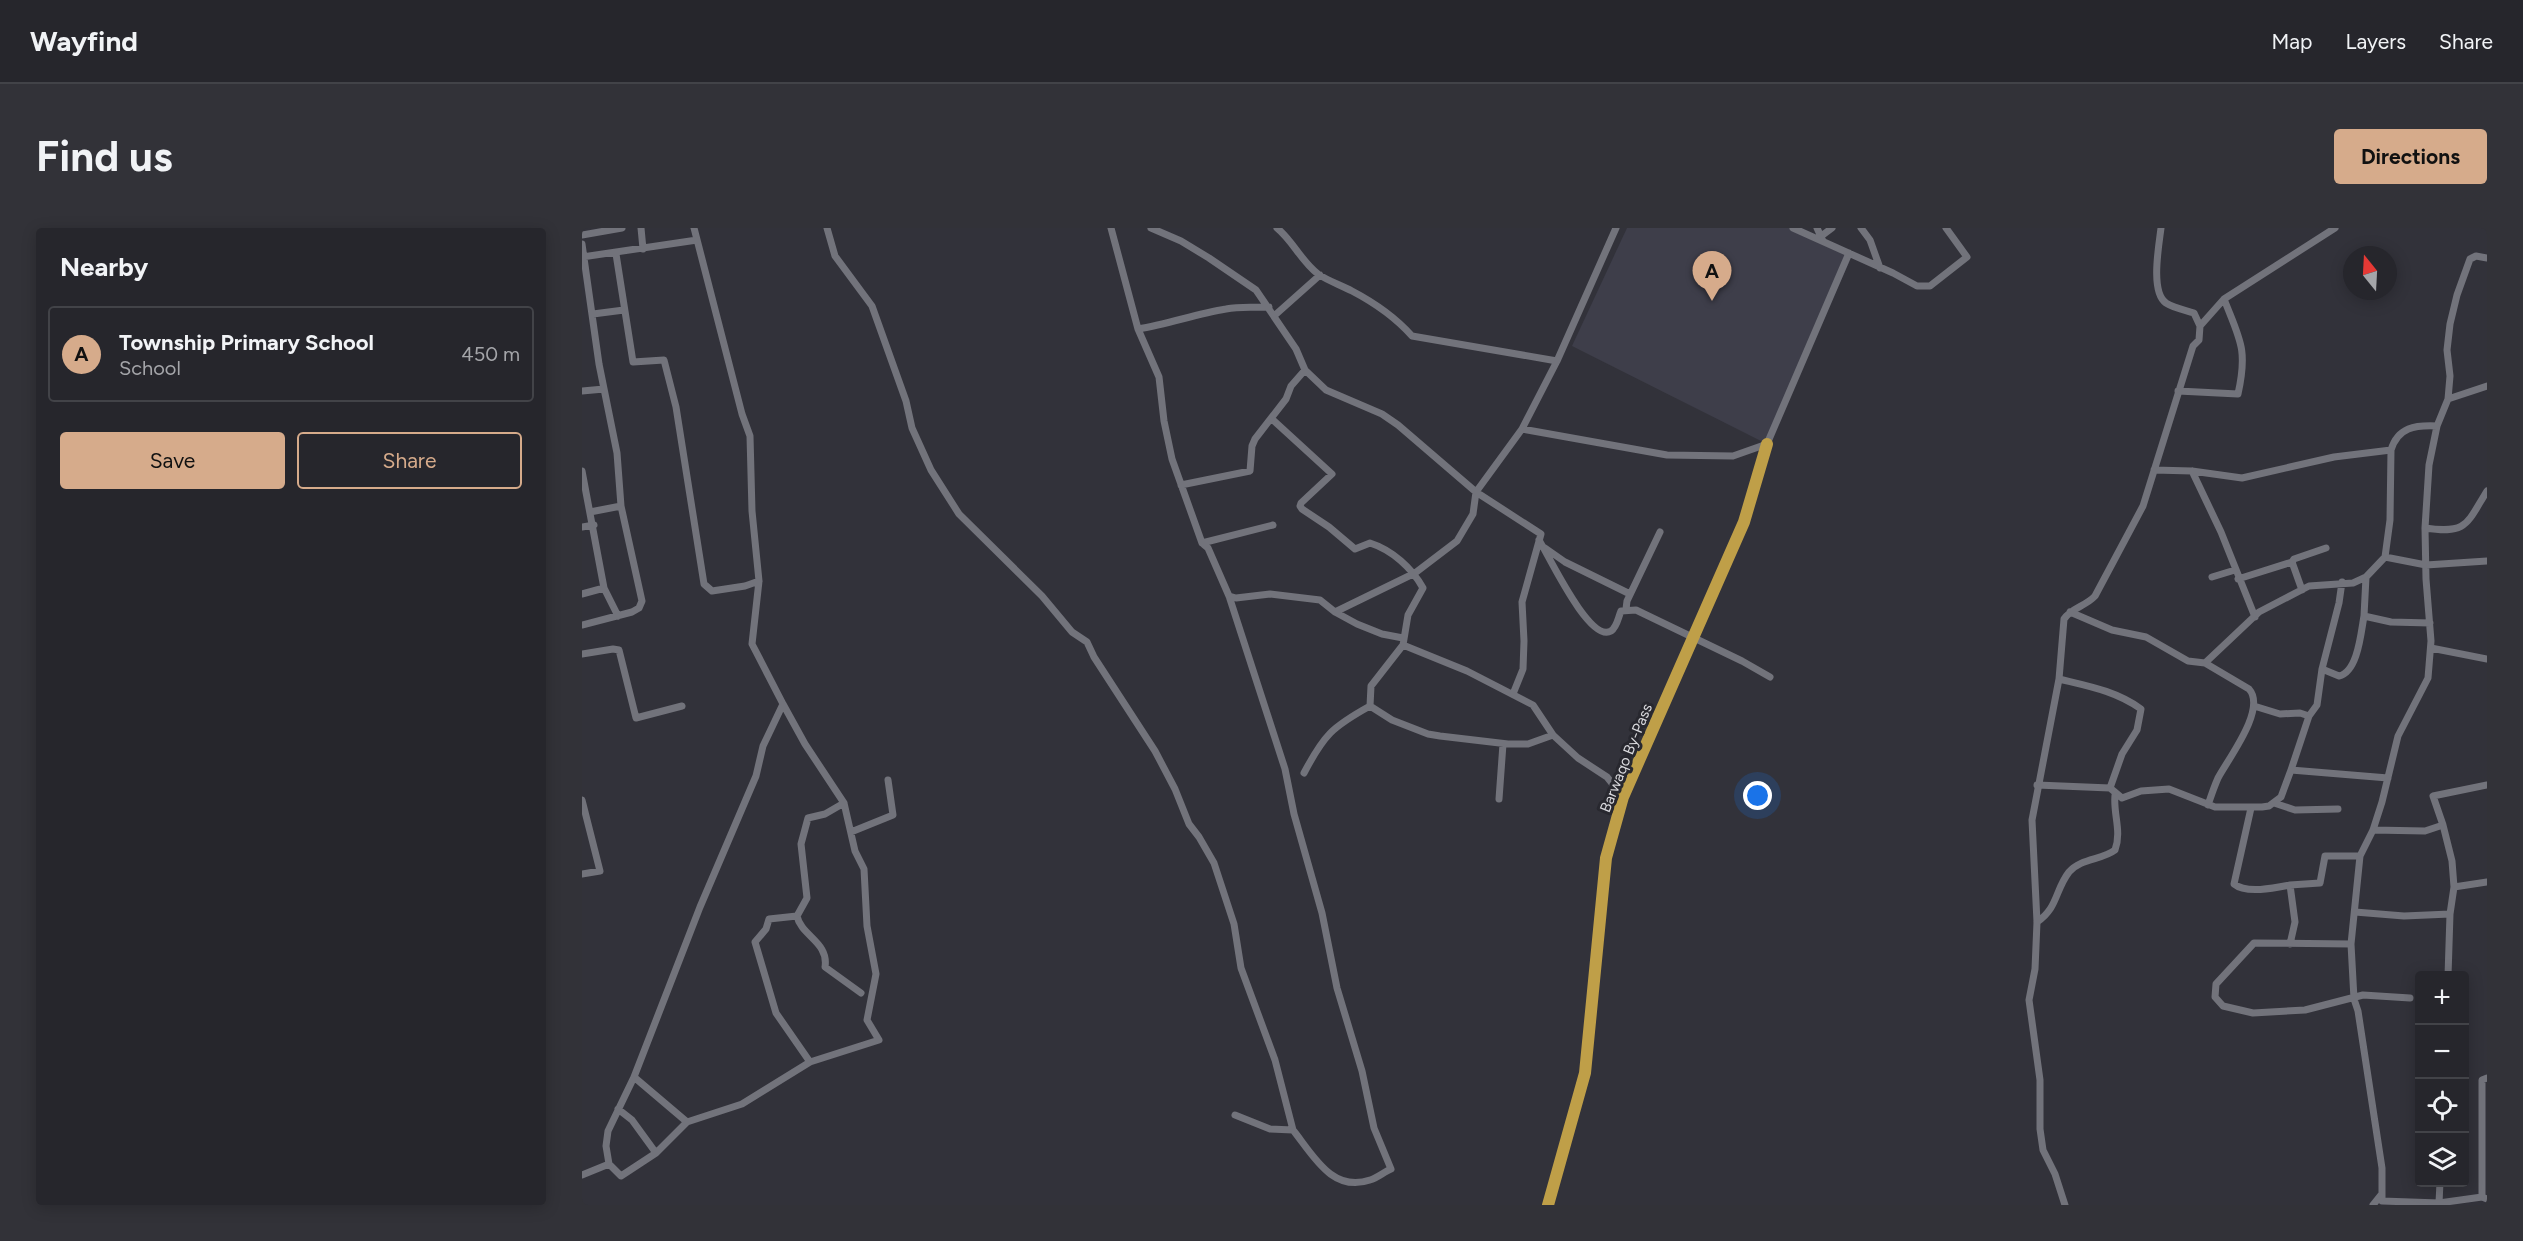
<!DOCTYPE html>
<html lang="en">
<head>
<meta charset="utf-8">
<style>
  :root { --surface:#26262c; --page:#323238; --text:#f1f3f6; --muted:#a4a5a9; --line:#424348; --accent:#d6ab8b }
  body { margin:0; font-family:Figtree,sans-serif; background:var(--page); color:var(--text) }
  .controls { position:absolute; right:18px; bottom:18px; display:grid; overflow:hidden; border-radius:6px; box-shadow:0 3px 15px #0003 }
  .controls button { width:54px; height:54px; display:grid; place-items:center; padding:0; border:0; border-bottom:2px solid var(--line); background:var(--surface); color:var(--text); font:30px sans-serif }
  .compass { position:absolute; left:1761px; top:18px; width:54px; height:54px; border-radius:50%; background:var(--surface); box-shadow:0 3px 15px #0003; rotate:342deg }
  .you { position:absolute; left:1176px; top:568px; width:21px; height:21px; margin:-15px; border:4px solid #fff; border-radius:50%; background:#1a73e8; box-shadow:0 0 0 9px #1a73e833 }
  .badge { display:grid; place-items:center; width:39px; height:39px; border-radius:50%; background:var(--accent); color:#111; font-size:20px; font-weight:700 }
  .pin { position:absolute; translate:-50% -50px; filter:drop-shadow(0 2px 3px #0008) }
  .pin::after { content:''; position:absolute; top:32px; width:21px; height:18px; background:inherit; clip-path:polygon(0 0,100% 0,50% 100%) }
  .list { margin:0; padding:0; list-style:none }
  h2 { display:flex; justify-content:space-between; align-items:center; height:78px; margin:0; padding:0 24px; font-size:26px }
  h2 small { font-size:20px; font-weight:400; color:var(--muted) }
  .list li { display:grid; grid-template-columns:39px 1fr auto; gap:18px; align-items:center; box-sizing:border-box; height:96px; margin:0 12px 12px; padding:0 12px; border:2px solid var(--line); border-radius:6px }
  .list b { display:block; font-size:22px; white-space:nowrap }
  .list p { margin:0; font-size:20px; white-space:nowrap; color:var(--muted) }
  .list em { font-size:20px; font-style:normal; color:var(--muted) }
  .actions { display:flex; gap:12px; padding:18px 24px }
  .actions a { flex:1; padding:14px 0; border:2px solid var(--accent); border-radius:6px; text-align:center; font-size:21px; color:var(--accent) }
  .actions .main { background:var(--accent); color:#111 }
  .icon { flex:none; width:33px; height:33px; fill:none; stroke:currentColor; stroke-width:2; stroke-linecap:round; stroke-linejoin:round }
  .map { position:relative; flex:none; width:1905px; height:977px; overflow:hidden; border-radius:6px }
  header { display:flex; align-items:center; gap:36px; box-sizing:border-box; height:84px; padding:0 30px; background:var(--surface); border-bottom:2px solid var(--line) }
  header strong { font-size:28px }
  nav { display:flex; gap:33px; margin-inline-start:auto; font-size:21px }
  .intro { display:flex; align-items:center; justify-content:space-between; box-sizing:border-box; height:144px; padding:0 36px }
  h1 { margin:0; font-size:42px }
  .button { padding:15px 27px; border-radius:6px; background:var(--accent); color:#111; font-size:21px; font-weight:700 }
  main { display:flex; gap:36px; padding:0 36px }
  aside { flex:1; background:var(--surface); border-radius:6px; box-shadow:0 3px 15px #0003 }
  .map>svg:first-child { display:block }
  .built { fill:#3e3e4a }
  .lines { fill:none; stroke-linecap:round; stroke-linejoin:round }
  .street { stroke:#72737b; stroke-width:7 }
  .highway { stroke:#bf9f48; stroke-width:12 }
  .labels { text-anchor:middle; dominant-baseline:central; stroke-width:6; stroke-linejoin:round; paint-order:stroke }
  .street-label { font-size:15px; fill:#dadade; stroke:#28282f }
</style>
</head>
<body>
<header>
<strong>Wayfind</strong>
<nav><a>Map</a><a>Layers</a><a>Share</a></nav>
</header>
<div class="intro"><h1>Find us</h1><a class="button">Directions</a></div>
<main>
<aside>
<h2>Nearby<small></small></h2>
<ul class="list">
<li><span class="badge">A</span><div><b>Township Primary School</b><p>School</p></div><em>450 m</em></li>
</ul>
<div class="actions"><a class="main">Save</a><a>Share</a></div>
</aside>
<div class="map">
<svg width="1905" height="977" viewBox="0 0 1905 977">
  <rect width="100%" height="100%" fill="#32323a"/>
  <path class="built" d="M1045,0h164l61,28 -85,188 -195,-98z"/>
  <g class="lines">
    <path class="street" d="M59,0l2,21
      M112,0l48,186 8,22 2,75 7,70 -7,63 31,60 -20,42 -7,30 -56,131 -66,170 -26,54 -2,15 3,18 12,12 35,-23 31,-31 55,-18 68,-42 69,-22 -12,-20 9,-46 -9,-48 -3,-57 -9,-18 -11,-48 -39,-59 -22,-40
      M245,0l8,28 37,50 34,95 6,27 19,42 28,44 83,82 30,36 15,10 7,15 61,94 20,38 14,35 10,13 15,26 20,61 7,44 34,92 18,70
      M529,0l27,101 21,48 5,44 8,38 30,84 6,5 21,48 56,173 9,45 28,99 15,75 25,83 12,57 17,41c-7,3 -14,9 -21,11 -38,13 -57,-25 -77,-50l-23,-1 -35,-14
      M569,0l30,13 28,17 47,32 40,59 9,21 21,20 56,24 16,11 78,67 65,42 -19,68 2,39 -1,28 -10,25
      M695,0c16,13 24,33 41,46 10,7 23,11 34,17 21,11 44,27 60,45l145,25
      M1211,0l100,45 24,13h13l37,-29 -21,-29
      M1235,0l6,13
      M1279,0l9,12 10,28
      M1579,0c-2,17 -11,64 5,75 8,5 19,7 28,10l6,13
      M0,7l40,-7
      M1238,9l12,-9
      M0,16l17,120 18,89 4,53 21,95 -3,7 -7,4 -50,13
      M34,26l17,108 31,-2 12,47 28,177 8,7 33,-5 14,-5
      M0,29l115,-17
      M1905,30l-11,-2 -6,3 -13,36 -7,29 -3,26 3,26 -2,23 -11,27 -8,39 -4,63 1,51 5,62 -3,37 -30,58 -16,66 -9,28 -13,26 -9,88 3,55 4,12 24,157v33l57,2 43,-6 5,2
      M11,86l31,-4
      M692,88l46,-41
      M556,101c30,-5 58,-15 88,-20 15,-3 28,-1 43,-2
      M0,163l22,-2
      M1596,163l60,3c10,-45 2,-54 -14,-95
      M1866,171l39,-13
      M690,191l60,55 -31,29 -1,3 2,3 27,18 26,22 15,-6c22,7 42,25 53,45l-15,27 -5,30 -32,41 -1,20c-38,21 -46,29 -66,67
      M940,201l145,26 66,1 34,-12 82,-191
      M1572,242l38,1 50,7 92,-21 57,-7
      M0,243l22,117 14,28
      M1610,243l29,61 34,85
      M599,257l69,-14 2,-25 3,-7 31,-40 5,-13 14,-16
      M8,284l31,-6
      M0,299l12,-2
      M1843,300c42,6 41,-3 62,-37
      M957,312c10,16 51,104 72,91 6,-4 7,-13 10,-20l15,-1 106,51 28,16
      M620,315l71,-18
      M963,320l20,14 65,32
      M1803,329l5,-37 1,-70c7,-23 24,-25 46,-24
      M1630,349l23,-7
      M1784,349l-2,39 27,6 39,1
      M1656,351l54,-17
      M1720,362l-10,-28 2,-3 32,-11
      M0,366l22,-6
      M647,368l7,2 34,-4 50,6 15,12 22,12 25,10 21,4
      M1044,381l1,-8 33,-69
      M753,384l80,-39 42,-32 16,-27 3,-22 46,-63 35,-68 59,-133
      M1488,384l42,18 34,7 42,24 17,2 54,-51 50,-26 44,-3 13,-6 19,-20 41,8 61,-4
      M821,417l64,26 66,34 20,30 25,23 29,19 16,20
      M1849,420l56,11
      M0,426l31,-5 6,1 17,68 46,-12
      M1623,435l44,26c18,20 -21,70 -31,89 -4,9 -7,18 -10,27
      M1740,441l17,7c19,-4 22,-44 25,-60
      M1477,451c29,7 57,12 82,30l-4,21 -15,24 -12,34
      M788,478l22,14 36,14 12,2 68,8h20l25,-9
      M1672,478l26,8 20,-1 9,3
      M1709,542l18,-54 8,-11 5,-36 17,-66 3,-21
      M1455,557l73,3 12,10 19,-7 28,-2 46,18h47l7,-1 12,-9 10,-27 97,8
      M917,571l4,-55
      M0,572l18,71 -18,3
      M262,575l-19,11 -17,4 -7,26 6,54 -10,18c4,20 32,26 28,51l36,26
      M1692,575l21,7 43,-1
      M1669,580l-17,76c12,10 41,4 56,1
      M1791,602l52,1 18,-6
      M269,604l42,-17 -5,-35
      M1872,659l33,-5
      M1773,684l49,4 46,-2
      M215,688l-28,3 -3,10 -11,13 21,71 34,49
      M1455,694c21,-14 18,-32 32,-50 12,-14 33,-12 46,-22 7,-19 -2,-36 0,-55
      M1708,716l5,-22 -5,-37 30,-2 5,-27h35
      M1769,716l-97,-1 -38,41 -1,13 8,9 30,7 52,-3 58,-15 47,3
      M1866,748l2,-62 4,-27 -2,-26 -9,-36 -10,-29 54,-11
      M52,849l53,45
      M36,881l14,11 24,33
      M0,947l27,-11
      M1900,969v-117l5,-2
      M1857,975l1,-21
      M1483,977l-10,-31 -12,-24 -3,-21v-49l-11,-80 6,-31 2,-47 -5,-102 27,-141 5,-60c7,-11 22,-13 31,-23l48,-90 50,-160 6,-6 1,-14 24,-27 111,-71
      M1791,977l8,-10"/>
    <path class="highway" d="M966,977l37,-132 21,-215 17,-61 121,-275 23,-78"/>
  </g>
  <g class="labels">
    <g class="street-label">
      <text transform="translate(1044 530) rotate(-68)">Barwaqo By-Pass</text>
    </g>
  </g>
</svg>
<div class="controls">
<button>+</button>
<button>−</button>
<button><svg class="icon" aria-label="locate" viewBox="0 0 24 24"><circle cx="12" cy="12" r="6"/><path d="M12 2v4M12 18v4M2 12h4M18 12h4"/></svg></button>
<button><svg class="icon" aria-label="layers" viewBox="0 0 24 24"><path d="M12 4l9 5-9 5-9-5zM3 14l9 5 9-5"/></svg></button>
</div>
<svg class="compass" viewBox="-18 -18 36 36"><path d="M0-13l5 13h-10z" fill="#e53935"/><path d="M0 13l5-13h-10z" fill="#a4a5a9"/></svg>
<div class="you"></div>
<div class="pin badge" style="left:1130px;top:73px">A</div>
</div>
</main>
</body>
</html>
